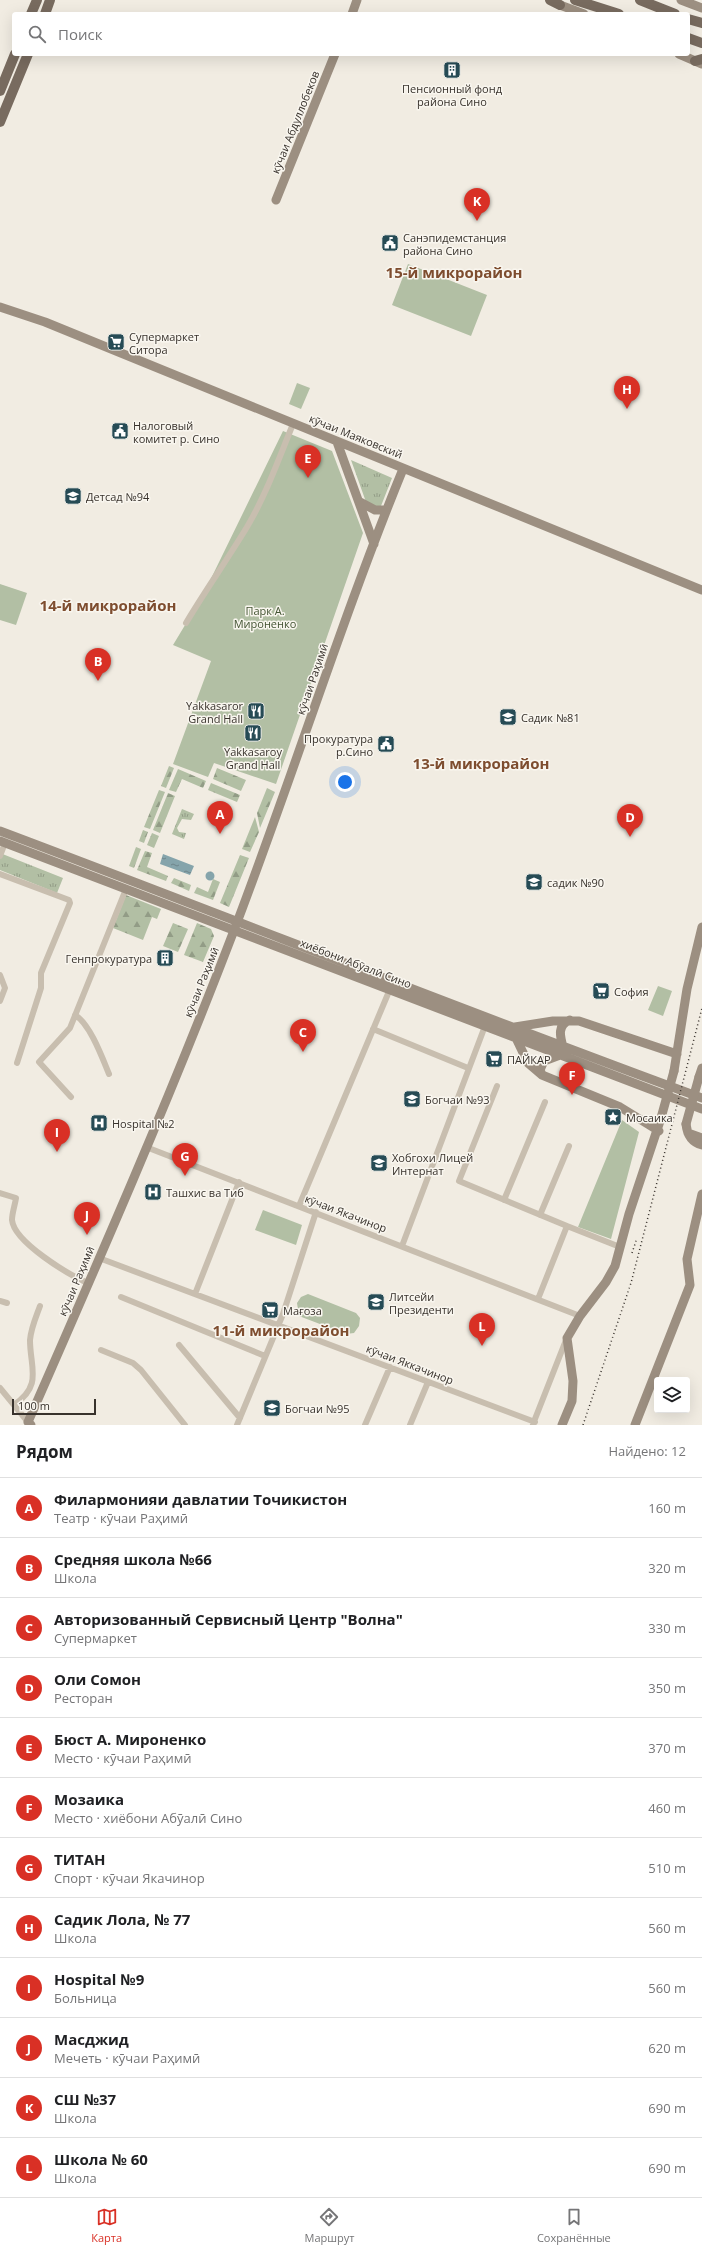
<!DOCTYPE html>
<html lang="ru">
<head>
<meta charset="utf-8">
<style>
  :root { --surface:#fff; --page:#f6f6f6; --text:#202124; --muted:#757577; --line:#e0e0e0; --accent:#d93025 }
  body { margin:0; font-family:"Open Sans",sans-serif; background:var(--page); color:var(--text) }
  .controls { position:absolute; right:12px; bottom:12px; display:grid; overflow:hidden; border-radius:4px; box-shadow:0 4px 16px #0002 }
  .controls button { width:36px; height:36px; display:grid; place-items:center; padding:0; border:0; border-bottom:1px solid var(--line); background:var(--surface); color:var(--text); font:20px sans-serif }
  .scale { position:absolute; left:12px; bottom:10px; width:84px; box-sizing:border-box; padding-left:4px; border:2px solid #38322c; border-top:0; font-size:11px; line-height:14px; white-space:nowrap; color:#38322c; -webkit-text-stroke:3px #f9f6ef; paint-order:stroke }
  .you { position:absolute; left:345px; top:782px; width:14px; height:14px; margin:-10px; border:3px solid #fff; border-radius:50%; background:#1a73e8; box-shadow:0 0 0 6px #1a73e833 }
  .badge { display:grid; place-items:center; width:26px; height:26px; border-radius:50%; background:var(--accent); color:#fff; font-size:13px; font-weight:700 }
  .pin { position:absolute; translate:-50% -33px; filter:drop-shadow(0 1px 2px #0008) }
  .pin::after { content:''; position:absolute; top:21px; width:14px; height:12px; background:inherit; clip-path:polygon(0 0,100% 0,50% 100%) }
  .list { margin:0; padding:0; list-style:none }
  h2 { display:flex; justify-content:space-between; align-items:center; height:52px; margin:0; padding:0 16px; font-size:17px }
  h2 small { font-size:13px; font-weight:400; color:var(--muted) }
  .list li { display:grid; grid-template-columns:26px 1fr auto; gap:12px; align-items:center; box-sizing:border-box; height:60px; padding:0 16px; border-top:1px solid var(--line) }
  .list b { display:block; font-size:15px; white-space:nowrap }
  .list p { margin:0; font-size:13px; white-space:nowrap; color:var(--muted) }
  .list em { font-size:13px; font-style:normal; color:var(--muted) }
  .icon { flex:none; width:22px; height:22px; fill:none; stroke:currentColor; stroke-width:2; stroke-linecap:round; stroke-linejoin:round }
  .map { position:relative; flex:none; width:702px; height:1425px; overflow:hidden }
  .search { position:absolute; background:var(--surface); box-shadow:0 4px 16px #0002; left:12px; right:12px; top:12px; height:44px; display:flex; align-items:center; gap:10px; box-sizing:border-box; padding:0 14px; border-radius:4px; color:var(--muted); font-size:15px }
  .sheet { height:772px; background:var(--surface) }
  nav { display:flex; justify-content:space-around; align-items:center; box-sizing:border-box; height:56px; border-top:1px solid var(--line); background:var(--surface); font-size:11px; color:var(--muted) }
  nav a { display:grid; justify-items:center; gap:2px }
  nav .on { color:var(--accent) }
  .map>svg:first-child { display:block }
  .grass { fill:url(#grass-tufts) }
  .forest { fill:url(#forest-firs) }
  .park { fill:#b2bfa4 }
  .water { fill:url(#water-ripples) }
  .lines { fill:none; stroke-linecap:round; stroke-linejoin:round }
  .street { stroke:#c8beaf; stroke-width:6 }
  .secondary { stroke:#9c8f81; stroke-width:9 }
  .primary { stroke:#786b5f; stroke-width:10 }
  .rail { stroke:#38322c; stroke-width:1.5; stroke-dasharray:1 3; stroke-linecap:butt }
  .secondary-bridge { stroke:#9c8f81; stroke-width:9 }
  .labels { text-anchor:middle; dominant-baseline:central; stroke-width:3; stroke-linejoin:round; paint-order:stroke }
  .poi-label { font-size:11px; fill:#38322c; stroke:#f9f6ef; text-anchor:start }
  .street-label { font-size:11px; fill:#38322c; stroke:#f9f6ef }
  .park-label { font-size:11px; fill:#435433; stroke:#f9f6ef }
  .district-label { font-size:15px; font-weight:bold; fill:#7e4d2f; stroke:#f9f6ef }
</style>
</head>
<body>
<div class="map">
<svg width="702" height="1425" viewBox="0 0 702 1425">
  <defs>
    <pattern id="grass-tufts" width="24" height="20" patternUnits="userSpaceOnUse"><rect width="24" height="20" fill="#b2bfa4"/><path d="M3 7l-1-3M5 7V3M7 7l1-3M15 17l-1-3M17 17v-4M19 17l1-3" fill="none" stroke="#929c86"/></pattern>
    <pattern id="forest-firs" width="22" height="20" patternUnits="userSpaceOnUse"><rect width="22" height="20" fill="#b2bfa4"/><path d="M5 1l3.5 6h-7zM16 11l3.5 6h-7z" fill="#929c86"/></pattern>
    <pattern id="water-ripples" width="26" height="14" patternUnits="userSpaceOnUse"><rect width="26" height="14" fill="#85a4ab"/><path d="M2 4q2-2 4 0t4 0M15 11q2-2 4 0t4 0" fill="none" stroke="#6e868b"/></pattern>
  </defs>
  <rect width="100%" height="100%" fill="#f1ece2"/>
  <path class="grass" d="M351,460l41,18 -11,28 -5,3 -10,-7z
    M182,809l12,5 -3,6 -9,-1 -5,9 2,4 7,1 -2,6 -12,-5z
    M0,853l63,25 -6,15 -57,-23z"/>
  <path class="forest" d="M169,766l5,2 -8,20 -5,-2z
    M217,768l29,12 -5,11 -28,-12z
    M178,769l28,12 -3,7 -21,-9 -6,13 -7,-2z
    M211,783l29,12 -3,7 -29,-12z
    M267,788l8,4 -15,36 -3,-15z
    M159,790l6,2 -15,37 -6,-2z
    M168,793l7,3 -15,37 -7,-3z
    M255,817l4,15 -9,20 -8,-3z
    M143,830l5,2 -4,11 -5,-2z
    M152,833l7,3 -5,12 -7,-3z
    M136,847l5,2 -7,19 -5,-2z
    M145,851l7,2 -5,14 21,9 -2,5 -29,-11z
    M240,855l9,3 -20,49 -9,-4z
    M174,878l17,7 -2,6 -18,-8z
    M213,879l7,3 -7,18 -19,-7 3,-6 11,5z
    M126,895l35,14 -4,10 -5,-2 -9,23 -30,-12z
    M173,923l15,6 -10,23 -15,-6z
    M197,923l14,6 3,7 -11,26 -19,-7z"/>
  <path class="park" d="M408,264l79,31 -16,41 -79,-31z
    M297,383l13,5 -9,21 -12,-5z
    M283,431l49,20 31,82 -87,251 -62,-21 -6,14 -35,-13 38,-103 -38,-16 29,-48z
    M0,584l27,9 -11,32 -16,-5z
    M658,986l14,5 -9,25 -15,-6z
    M622,1120l17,12 -28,107 -33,-12z
    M263,1210l39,15 -6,20 -41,-15z
    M308,1294l48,19 4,5 -1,8 -5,7 -8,1 -47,-18 -2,-13 4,-6z"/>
  <path class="water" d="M163,854l31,12 -4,9 -30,-11z
    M205.5 876a4.5 4.5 0 1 1 9 0a4.5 4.5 0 1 1-9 0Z"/>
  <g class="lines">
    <path class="street" d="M186,623c19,-32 41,-63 61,-96 19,-32 32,-69 46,-103
      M0,856l5,-13
      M0,874l69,26 1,3 -29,70v15l-24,75
      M0,975l5,13 -5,13
      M75,1015c15,9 27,42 34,59
      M373,1029l95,39
      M497,1086l-38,95 108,45 -29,73
      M71,1097l-32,-35 31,-34 56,-139
      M146,1147l434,169
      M0,1193l16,5c-1,7 -4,15 -4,22 2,22 57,55 76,63
      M504,1200l41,-98
      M299,1206l91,-217
      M540,1215l29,-69
      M567,1226l53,21
      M402,1246l83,-220
      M99,1258l436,164
      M195,1294l44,-112
      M121,1297l144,59
      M0,1301l7,2
      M179,1345l61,73
      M101,1350l32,13 8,7 44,55
      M0,1388l28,34
      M14,1405c29,-20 16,-37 16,-65 1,-12 6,-23 10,-34
      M533,1424l33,-84
      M237,1425l46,-111 33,-102
      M365,1425l25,-58
      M410,1425l18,-43"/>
    <path class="secondary" d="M681,0l21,8
      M560,5l24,9
      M352,14l5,-14
      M679,54l23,10
      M276,200l59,-146
      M0,307l45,15 657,268
      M337,442l37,102
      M360,502l15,8h11
      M0,831c234,88 467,181 702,267
      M0,841l702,268
      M515,1027l38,-6h26l98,33
      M516,1038l12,25 14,12 78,32 39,24
      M563,1047c-3,-11 -6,-22 7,-27
      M674,1071l13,-82 15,-62
      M542,1075l-2,-5 4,-9 16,-6
      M699,1077l3,-9
      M686,1124c1,10 5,18 16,21
      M688,1133l14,5
      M31,1425l-3,-3c71,-162 142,-324 205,-489 59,-154 108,-312 170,-464
      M562,1425l10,-24 1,-20 -6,-43 13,-22 26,-34 9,-16 14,-52 32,-96
      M635,1425l55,-140 -3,-26 15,-65"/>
    <path class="primary" d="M550,0l10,5
      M575,0l44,14
      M640,0l35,14
      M31,14l6,-14
      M45,14l5,-14
      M688,19l14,4
      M688,38l14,5
      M695,61l7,-2
      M0,91l15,-37
      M0,122l28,-68"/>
    <path class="rail" d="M632,1253l5,-15
      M583,1425l48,-142 71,-275"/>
    <path class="secondary-bridge" d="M661,1118l13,-47
      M686,1124l13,-47"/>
  </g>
  <defs>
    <symbol id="building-square" viewBox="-11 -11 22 22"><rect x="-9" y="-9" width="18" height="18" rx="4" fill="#264b55" stroke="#f9f6ef"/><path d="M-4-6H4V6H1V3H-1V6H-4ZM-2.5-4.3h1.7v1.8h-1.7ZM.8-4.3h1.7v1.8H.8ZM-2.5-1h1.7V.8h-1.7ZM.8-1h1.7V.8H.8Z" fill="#fff"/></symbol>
    <symbol id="civic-square" viewBox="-11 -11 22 22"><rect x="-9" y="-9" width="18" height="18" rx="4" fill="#264b55" stroke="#f9f6ef"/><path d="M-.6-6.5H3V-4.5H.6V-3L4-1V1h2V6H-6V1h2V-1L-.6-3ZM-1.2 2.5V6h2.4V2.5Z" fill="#fff"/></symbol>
    <symbol id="supermarket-square" viewBox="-11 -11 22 22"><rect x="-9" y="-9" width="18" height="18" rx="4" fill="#264b55" stroke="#f9f6ef"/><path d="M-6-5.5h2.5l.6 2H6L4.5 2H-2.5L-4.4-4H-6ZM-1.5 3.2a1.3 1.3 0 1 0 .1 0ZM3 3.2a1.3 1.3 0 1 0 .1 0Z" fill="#fff"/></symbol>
    <symbol id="school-square" viewBox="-11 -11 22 22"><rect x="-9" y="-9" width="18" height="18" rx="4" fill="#264b55" stroke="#f9f6ef"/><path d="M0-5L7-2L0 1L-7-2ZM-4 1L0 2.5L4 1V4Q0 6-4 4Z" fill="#fff"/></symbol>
    <symbol id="restaurant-square" viewBox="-11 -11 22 22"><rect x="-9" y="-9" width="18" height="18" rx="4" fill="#264b55" stroke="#f9f6ef"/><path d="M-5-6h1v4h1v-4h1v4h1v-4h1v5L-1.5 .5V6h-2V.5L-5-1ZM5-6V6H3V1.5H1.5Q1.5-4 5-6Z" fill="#fff"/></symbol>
    <symbol id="sight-square" viewBox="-11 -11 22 22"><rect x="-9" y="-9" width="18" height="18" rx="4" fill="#264b55" stroke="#f9f6ef"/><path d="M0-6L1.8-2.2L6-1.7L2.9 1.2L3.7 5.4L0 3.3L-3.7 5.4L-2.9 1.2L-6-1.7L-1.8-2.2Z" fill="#fff"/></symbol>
    <symbol id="hospital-square" viewBox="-11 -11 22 22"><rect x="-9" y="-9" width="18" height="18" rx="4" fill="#264b55" stroke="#f9f6ef"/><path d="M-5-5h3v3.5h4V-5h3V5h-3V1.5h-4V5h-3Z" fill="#fff"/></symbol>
  </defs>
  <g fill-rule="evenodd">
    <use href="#building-square" x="442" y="60" width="20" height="20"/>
    <use href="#civic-square" x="380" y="233" width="20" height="20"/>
    <use href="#supermarket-square" x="106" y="332" width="20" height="20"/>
    <use href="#civic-square" x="110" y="421" width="20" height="20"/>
    <use href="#school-square" x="63" y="486" width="20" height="20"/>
    <use href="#restaurant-square" x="246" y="701" width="20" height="20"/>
    <use href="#school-square" x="498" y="707" width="20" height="20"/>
    <use href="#restaurant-square" x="243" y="723" width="20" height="20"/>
    <use href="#civic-square" x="376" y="734" width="20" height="20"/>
    <use href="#school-square" x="524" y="872" width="20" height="20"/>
    <use href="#building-square" x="155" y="948" width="20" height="20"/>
    <use href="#supermarket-square" x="591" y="981" width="20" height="20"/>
    <use href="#supermarket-square" x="484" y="1049" width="20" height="20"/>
    <use href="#school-square" x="402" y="1089" width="20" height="20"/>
    <use href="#sight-square" x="603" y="1107" width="20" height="20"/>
    <use href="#hospital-square" x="89" y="1113" width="20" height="20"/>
    <use href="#school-square" x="369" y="1153" width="20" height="20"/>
    <use href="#hospital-square" x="143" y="1182" width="20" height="20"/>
    <use href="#school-square" x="366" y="1292" width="20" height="20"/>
    <use href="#supermarket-square" x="260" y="1300" width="20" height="20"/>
    <use href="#school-square" x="262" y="1398" width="20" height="20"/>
  </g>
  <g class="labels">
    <g class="poi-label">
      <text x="452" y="88" text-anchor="middle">Пенсионный фонд<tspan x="452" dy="13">района Сино</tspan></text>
      <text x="403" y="237">Санэпидемстанция<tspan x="403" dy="13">района Сино</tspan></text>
      <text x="129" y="336">Супермаркет<tspan x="129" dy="13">Ситора</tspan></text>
      <text x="133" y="425">Налоговый<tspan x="133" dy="13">комитет р. Сино</tspan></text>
      <text x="86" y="496">Детсад №94</text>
      <text x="243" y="705" text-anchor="end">Yakkasaror<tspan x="243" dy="13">Grand Hall</tspan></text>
      <text x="521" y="717">Садик №81</text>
      <text x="373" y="738" text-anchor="end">Прокуратура<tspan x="373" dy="13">р.Сино</tspan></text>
      <text x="253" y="751" text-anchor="middle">Yakkasaroy<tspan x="253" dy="13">Grand Hall</tspan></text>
      <text x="547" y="882">садик №90</text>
      <text x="152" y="958" text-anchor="end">Генпрокуратура</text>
      <text x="614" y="991">София</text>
      <text x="507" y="1059">ПАЙКАР</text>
      <text x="425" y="1099">Богчаи №93</text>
      <text x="626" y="1117">Мосаика</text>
      <text x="112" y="1123">Hospital №2</text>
      <text x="392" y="1157">Хобгохи Лицей<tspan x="392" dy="13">Интернат</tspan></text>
      <text x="166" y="1192">Ташхис ва Тиб</text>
      <text x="389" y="1296">Литсейи<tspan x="389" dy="13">Президенти</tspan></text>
      <text x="283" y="1310">Мағоза</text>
      <text x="285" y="1408">Богчаи №95</text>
    </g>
    <g class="street-label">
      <text transform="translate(295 122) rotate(-68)">кӯчаи Абдуллобеков</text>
      <text transform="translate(356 436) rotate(22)">кӯчаи Маяковский</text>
      <text transform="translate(312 679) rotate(-71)">кӯчаи Раҳимӣ</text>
      <text transform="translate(356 963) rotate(21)">хиёбони Абӯалӣ Сино</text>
      <text transform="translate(201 982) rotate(-68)">кӯчаи Раҳимӣ</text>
      <text transform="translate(346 1213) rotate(21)">кӯчаи Якачинор</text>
      <text transform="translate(76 1281) rotate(-67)">кӯчаи Раҳимӣ</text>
      <text transform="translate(410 1364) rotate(21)">кӯчаи Яккачинор</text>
    </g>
    <g class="park-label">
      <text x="265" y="610">Парк А.<tspan x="265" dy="13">Мироненко</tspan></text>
    </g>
    <g class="district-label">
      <text x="454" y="272">15-й микрорайон</text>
      <text x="108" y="605">14-й микрорайон</text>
      <text x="481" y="763">13-й микрорайон</text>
      <text x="281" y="1330">11-й микрорайон</text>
    </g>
  </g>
</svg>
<div class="controls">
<button><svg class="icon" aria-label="layers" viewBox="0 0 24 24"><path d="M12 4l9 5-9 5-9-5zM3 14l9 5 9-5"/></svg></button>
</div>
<div class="scale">100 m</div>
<div class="you"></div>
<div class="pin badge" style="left:220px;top:834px">A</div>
<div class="pin badge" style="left:98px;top:681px">B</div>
<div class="pin badge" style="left:303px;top:1052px">C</div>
<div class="pin badge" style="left:630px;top:837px">D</div>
<div class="pin badge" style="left:308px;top:478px">E</div>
<div class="pin badge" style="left:572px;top:1095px">F</div>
<div class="pin badge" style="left:185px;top:1176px">G</div>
<div class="pin badge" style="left:627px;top:409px">H</div>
<div class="pin badge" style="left:57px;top:1152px">I</div>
<div class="pin badge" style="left:87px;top:1235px">J</div>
<div class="pin badge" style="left:477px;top:221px">K</div>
<div class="pin badge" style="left:482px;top:1346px">L</div>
<div class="search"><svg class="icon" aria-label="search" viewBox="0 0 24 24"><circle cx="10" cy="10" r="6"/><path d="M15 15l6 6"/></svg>Поиск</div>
</div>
<section class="sheet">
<h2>Рядом<small>Найдено: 12</small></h2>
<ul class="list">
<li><span class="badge">A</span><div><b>Филармонияи давлатии Точикистон</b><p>Театр · кӯчаи Раҳимӣ</p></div><em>160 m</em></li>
<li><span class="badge">B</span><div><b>Средняя школа №66</b><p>Школа</p></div><em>320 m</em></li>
<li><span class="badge">C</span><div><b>Авторизованный Сервисный Центр &quot;Волна&quot;</b><p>Супермаркет</p></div><em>330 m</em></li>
<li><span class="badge">D</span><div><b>Оли Сомон</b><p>Ресторан</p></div><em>350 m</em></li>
<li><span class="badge">E</span><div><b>Бюст А. Мироненко</b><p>Место · кӯчаи Раҳимӣ</p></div><em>370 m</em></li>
<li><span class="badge">F</span><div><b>Мозаика</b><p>Место · хиёбони Абӯалӣ Сино</p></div><em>460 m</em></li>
<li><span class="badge">G</span><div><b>ТИТАН</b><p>Спорт · кӯчаи Якачинор</p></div><em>510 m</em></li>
<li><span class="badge">H</span><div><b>Садик Лола, № 77</b><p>Школа</p></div><em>560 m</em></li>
<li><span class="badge">I</span><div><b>Hospital №9</b><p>Больница</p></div><em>560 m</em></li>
<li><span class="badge">J</span><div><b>Масджид</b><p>Мечеть · кӯчаи Раҳимӣ</p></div><em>620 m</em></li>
<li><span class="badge">K</span><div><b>СШ №37</b><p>Школа</p></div><em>690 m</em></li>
<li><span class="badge">L</span><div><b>Школа № 60</b><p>Школа</p></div><em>690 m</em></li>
</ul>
</section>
<nav>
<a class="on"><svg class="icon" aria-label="map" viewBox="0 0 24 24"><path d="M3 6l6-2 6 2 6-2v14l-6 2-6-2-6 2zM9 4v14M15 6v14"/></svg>Карта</a>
<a><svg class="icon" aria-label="directions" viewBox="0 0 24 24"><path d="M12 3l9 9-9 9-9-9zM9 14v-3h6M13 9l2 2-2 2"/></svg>Маршрут</a>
<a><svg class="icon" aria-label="saved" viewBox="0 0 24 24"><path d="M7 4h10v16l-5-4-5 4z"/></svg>Сохранённые</a>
</nav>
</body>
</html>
